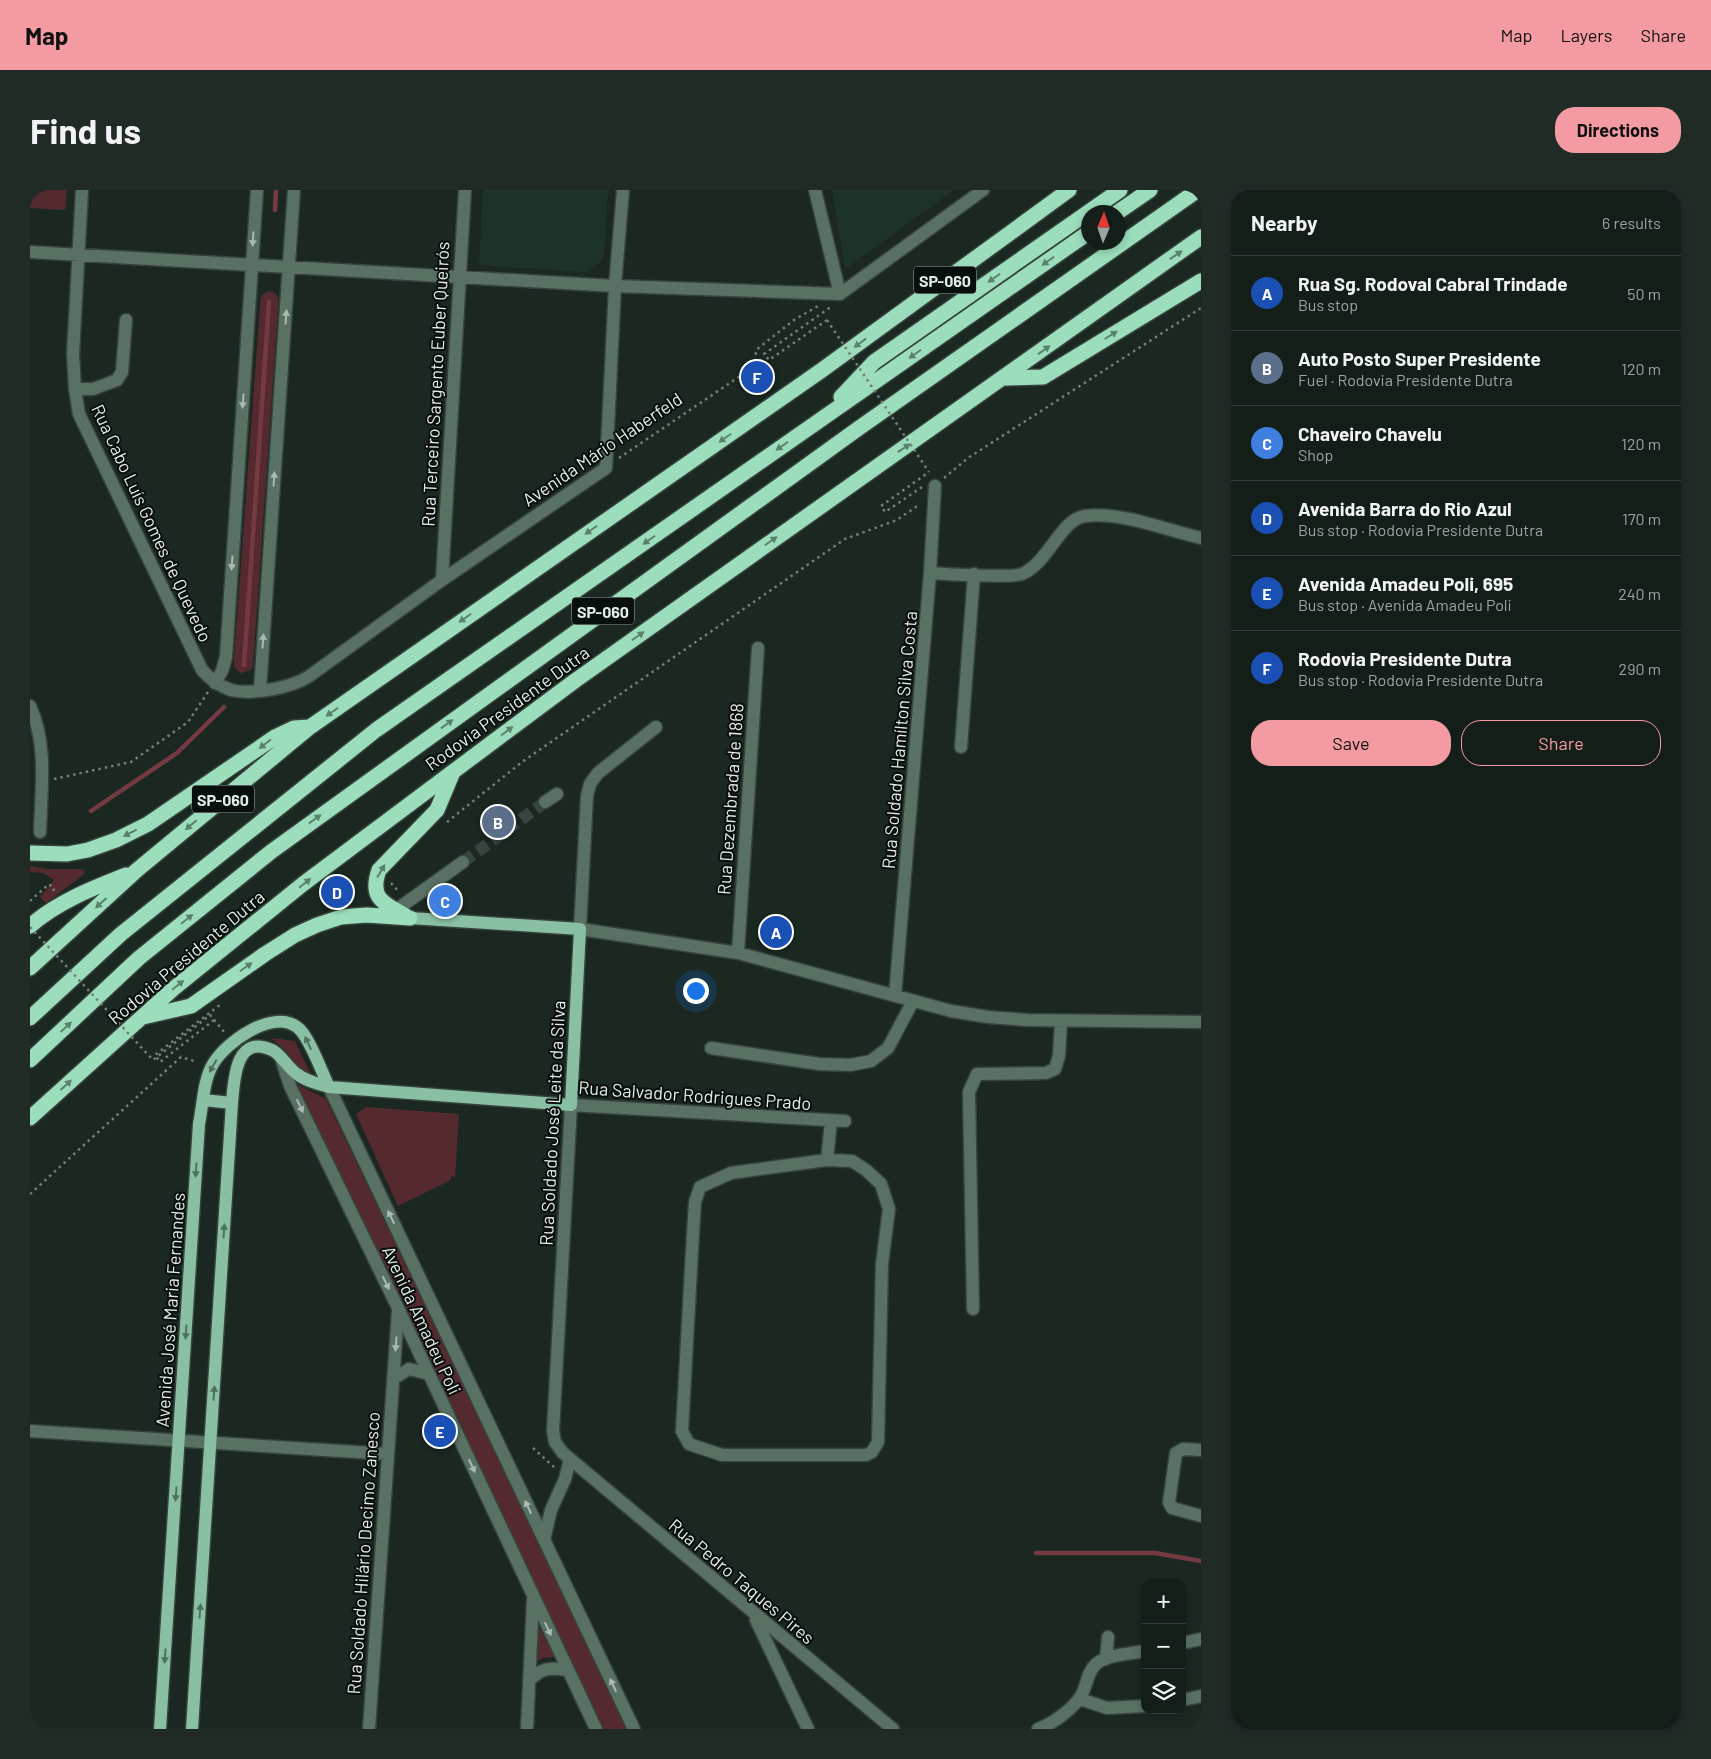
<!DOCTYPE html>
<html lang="en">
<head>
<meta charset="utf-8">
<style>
  :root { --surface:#141e19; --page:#212b26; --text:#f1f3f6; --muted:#9da2a2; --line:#333c38; --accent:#f49aa2 }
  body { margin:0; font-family:Barlow,sans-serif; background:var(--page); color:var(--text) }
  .controls { position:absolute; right:15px; bottom:15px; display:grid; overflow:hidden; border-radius:10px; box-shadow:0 2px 8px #0003 }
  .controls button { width:45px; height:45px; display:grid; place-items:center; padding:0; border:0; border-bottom:1px solid var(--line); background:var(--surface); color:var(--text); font:25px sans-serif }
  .compass { position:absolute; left:1051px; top:15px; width:45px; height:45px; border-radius:50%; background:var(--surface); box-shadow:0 2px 8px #0003; rotate:2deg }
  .you { position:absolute; left:665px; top:800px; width:18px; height:18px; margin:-12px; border:4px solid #fff; border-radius:50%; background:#1a73e8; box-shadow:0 0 0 8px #1a73e833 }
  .badge { display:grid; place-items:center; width:32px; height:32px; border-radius:50%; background:var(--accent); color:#fff; font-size:16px; font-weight:700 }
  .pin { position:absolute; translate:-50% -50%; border:2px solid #fff; box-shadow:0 1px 5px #0006 }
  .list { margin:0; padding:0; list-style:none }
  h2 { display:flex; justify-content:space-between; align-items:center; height:65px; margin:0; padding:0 20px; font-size:21px }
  h2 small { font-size:16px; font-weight:400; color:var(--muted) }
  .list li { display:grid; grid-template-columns:32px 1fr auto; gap:15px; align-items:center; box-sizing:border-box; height:75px; padding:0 20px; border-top:1px solid var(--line) }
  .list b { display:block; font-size:19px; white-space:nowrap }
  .list p { margin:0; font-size:16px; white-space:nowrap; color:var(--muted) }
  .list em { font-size:16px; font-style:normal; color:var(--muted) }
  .actions { display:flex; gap:10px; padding:15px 20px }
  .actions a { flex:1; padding:11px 0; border:1px solid var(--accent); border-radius:20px; text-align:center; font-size:18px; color:var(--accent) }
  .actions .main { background:var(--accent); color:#111 }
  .icon { flex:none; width:28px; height:28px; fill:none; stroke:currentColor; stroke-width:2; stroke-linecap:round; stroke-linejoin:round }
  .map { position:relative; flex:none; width:1171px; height:1539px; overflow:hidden; border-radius:20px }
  header { display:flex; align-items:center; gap:30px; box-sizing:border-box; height:70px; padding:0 25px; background:var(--accent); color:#111 }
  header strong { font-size:24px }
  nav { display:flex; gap:28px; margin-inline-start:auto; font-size:18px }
  .intro { display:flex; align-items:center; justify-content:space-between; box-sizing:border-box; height:120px; padding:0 30px }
  h1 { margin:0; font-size:35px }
  .button { padding:12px 22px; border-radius:20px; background:var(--accent); color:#111; font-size:18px; font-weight:700 }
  main { display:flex; gap:30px; padding:0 30px }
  aside { flex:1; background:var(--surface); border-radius:20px; box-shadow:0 2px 8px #0003 }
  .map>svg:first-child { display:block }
  .built { fill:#1e3328 }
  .green { fill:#552a2f }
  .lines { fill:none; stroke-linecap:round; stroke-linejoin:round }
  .stream { stroke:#753a41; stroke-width:4.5 }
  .minor-tunnel { stroke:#38453f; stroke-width:12; stroke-dasharray:12 6; stroke-linecap:butt }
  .minor-casing { stroke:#36433d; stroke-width:15 }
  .major-casing { stroke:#36433d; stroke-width:15 }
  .highway-casing { stroke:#36433d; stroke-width:18 }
  .path { stroke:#737f78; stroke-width:2.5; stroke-dasharray:2.5 4; stroke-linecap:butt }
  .minor { stroke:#587163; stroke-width:12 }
  .major { stroke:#89bfa2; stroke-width:12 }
  .highway { stroke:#9cdebb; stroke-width:15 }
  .path-bridge { stroke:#737f78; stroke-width:2.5; stroke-dasharray:2.5 4; stroke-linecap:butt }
  .oneway { fill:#abbbb2 }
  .oneway2 { fill:#5a816c }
  .oneway3 { fill:#4f705e }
  .labels { text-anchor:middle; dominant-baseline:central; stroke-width:4; stroke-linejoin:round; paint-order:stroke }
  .shield { fill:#090f0c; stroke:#a2aaa5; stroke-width:1 }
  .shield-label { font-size:16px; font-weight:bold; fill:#e3ece7 }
  .street-label { font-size:18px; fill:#e3ece7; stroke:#090f0c }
</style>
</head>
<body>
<header>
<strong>Map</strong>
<nav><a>Map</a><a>Layers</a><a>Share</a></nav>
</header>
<div class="intro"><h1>Find us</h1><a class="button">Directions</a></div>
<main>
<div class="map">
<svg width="1171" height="1539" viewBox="0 0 1171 1539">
  <rect width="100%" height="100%" fill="#1a2821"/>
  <path class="built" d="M453,0h125l-4,63 -4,9 -15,10 -106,-7z
    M802,0h122l-109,79z"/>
  <path class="green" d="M0,0h37l-2,20 -35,-2z
    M239,101c10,2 10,8 9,17l-25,358 -2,4 -10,3 -7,-6v-8l26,-353 1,-10z
    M0,676l18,3h33l4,2 -2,4 -37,28 -6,-6 14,-17 -11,-7 -13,-1z
    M241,848l24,3 17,36 -14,-6 -13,-21z
    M266,894l30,15 302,630h-24z
    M336,917l93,7 -4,64 -3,-2 -3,5 -51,25 -42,-92z
    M507,1434l19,33 -13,1 -9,5z"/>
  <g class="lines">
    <path class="stream" d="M245,20l1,-20
      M214,475l25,-363
      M61,621l86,-58 47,-46
      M1006,1363h119l46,8"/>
    <path class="minor-tunnel" d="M433,672l82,-60"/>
    <defs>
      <path id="minor" d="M52,0l-9,164 2,35 4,25 123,256c8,9 17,16 29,20 21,5 59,-2 77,-13l134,-97 164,-112 9,-182 8,-96
        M785,0l25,104
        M0,62l585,34 225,8
        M810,104l143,-104
        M45,199h18l24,-9 5,-8 4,-52
        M900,383c14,1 82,5 92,1 27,-12 39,-55 63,-58 34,-5 82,14 116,22
        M412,390l23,-390
        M185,493l7,-12 4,-14 31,-467
        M230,500l34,-500
        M0,516c18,39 11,84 10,126
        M626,537l-58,46 -8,11 -3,12 -7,133 158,24 213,58 37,6 39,3 174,2
        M931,557l13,-173
        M515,612l12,-8
        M366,720l67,-48
        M708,763l20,-305
        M865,806l35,-423 5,-87
        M681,858l108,16 31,1 21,-4 17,-13 25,-47
        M252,871l8,25 108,222 198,421
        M299,897l305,642
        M815,931l-274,-16 -18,326 2,11 8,11 330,276
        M797,970l-96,13 -31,14 -5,15 -2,31 -11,198 7,13 33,11h144l6,-3 6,-10 4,-178 7,-55 -8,-25 -15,-14 -14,-9 -25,-1 4,-39
        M943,1119l-4,-217 8,-18 69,-1 9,-4 4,-13 2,-35
        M363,1189l16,-10 20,5
        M0,1241l358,23
        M1171,1260l-18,-1 -7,4 -7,49 3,6 29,8
        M514,1350l7,-30 14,-31 5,-20
        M726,1430l52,109
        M1152,1453l19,-4
        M1076,1469l2,-22
        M499,1491c12,-13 21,-14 38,-11
        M1050,1509l27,9 38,-2
        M1152,1510l19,-4
        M339,1539l29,-418
        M497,1539l6,-130
        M1008,1539c14,-5 32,-18 41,-30 8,-10 7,-26 17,-35 12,-10 34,-10 49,-13"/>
      <path id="major" d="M173,910l29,3
        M130,1539l39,-605c4,-19 4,-43 14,-60 13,-22 59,-55 84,-37 12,8 25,46 32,60
        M162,1539l40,-626c2,-22 3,-70 40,-53 9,4 16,18 25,24 9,7 21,10 32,13l242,18 9,-176 -170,-11"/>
      <path id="highway" d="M1088,22l32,-22
        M975,188l38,-1 158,-96
        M811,207l33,-35 246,-172
        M0,663l37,1 21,-4 28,-10 32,-16 127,-87 19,-9 16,-1
        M376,726c-23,-13 -37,-18 -27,-46l58,-60 16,-38
        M0,736c27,-24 63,-38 96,-51
        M0,778l107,-98 173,-143 512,-357 247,-180
        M113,827l48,-11 74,-52 30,-19 22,-10 24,-8 26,-2 43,3
        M0,828l91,-84 255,-204 712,-497
        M0,870l109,-102 133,-107 587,-423 339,-238
        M0,928l143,-129 130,-105 151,-113 122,-91 625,-443"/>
    </defs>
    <use href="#minor" class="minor-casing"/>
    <use href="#major" class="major-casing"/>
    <use href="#highway" class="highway-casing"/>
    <path class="path" d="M797,130l-58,40 -5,-6 68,-48
      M589,268l136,-92 1,-16 38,-30 24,-14
      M914,288l24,-20 233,-150
      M892,297l-37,25 -4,-6 48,-34
      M24,589l77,-17 57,-40 20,-30
      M417,632l75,-60 323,-223 52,-19 23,-16
      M361,693l8,9
      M0,711l19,-17 5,5 -1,2
      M310,714l-8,-10 13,-10
      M184,830l-54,42 -5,-7 66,-51
      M0,1004l151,-137 16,5
      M503,1258l21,19"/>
    <use href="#minor" class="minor"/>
    <use href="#major" class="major"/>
    <use href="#highway" class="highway"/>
    <path class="path-bridge" d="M797,130l102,152
      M0,737l123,133 57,-45 16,19"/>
  </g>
  <defs><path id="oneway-solid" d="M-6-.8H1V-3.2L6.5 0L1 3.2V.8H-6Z" transform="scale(1.25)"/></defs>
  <g class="oneway">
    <use href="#oneway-solid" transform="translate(223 49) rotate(94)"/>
    <use href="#oneway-solid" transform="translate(256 127) rotate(-86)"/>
    <use href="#oneway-solid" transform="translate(213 211) rotate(94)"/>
    <use href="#oneway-solid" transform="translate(244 289) rotate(-86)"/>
    <use href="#oneway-solid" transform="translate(202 373) rotate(94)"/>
    <use href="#oneway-solid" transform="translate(233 451) rotate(-86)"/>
    <use href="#oneway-solid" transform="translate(270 916) rotate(64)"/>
    <use href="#oneway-solid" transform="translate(361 1027) rotate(-115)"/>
    <use href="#oneway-solid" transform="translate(356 1093) rotate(64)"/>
    <use href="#oneway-solid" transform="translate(366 1154) rotate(94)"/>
    <use href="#oneway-solid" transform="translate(442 1276) rotate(65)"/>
    <use href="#oneway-solid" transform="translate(498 1317) rotate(-115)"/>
    <use href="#oneway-solid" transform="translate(518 1439) rotate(65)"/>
    <use href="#oneway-solid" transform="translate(583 1495) rotate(-115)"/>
  </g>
  <g class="oneway2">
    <use href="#oneway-solid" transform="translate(1146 65) rotate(-34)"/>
    <use href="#oneway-solid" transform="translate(1018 71) rotate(145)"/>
    <use href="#oneway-solid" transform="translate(964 88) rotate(145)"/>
    <use href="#oneway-solid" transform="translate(1081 145) rotate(-32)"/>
    <use href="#oneway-solid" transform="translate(830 153) rotate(144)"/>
    <use href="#oneway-solid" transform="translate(1014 160) rotate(-36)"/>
    <use href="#oneway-solid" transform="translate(885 164) rotate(145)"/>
    <use href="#oneway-solid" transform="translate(695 248) rotate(145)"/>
    <use href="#oneway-solid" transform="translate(752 256) rotate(145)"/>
    <use href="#oneway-solid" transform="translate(874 258) rotate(-34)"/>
    <use href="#oneway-solid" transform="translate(561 340) rotate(145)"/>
    <use href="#oneway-solid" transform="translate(619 350) rotate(145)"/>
    <use href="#oneway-solid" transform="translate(741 351) rotate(-35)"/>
    <use href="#oneway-solid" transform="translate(435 428) rotate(145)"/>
    <use href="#oneway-solid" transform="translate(608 446) rotate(-35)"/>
    <use href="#oneway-solid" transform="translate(302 522) rotate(145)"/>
    <use href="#oneway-solid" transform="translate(417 534) rotate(-36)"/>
    <use href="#oneway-solid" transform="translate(477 541) rotate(-37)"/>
    <use href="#oneway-solid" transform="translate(235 554) rotate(143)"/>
    <use href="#oneway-solid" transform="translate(285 629) rotate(-36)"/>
    <use href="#oneway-solid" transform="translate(161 635) rotate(140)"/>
    <use href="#oneway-solid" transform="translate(100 643) rotate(153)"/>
    <use href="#oneway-solid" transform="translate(351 681) rotate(-59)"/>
    <use href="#oneway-solid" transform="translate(275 693) rotate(-38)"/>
    <use href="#oneway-solid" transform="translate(71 713) rotate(138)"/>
    <use href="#oneway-solid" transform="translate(157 729) rotate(-39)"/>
    <use href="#oneway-solid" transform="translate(216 777) rotate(-35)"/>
    <use href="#oneway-solid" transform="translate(148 795) rotate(-39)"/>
    <use href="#oneway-solid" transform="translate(36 837) rotate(-43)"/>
    <use href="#oneway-solid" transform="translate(36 895) rotate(-42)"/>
  </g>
  <g class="oneway3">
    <use href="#oneway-solid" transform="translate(278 853) rotate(-115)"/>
    <use href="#oneway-solid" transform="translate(183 876) rotate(119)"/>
    <use href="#oneway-solid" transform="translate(166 980) rotate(94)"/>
    <use href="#oneway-solid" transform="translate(194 1041) rotate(-86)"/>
    <use href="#oneway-solid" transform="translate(156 1142) rotate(94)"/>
    <use href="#oneway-solid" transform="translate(184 1203) rotate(-86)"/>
    <use href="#oneway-solid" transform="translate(146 1304) rotate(94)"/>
    <use href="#oneway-solid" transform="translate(170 1421) rotate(-86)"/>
    <use href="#oneway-solid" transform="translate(135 1466) rotate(94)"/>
  </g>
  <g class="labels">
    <g class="shield">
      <rect x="884" y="76.5" width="62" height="27" rx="4"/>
      <rect x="542" y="407.5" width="62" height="27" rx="4"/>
      <rect x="162" y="595.5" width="62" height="27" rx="4"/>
    </g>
    <g class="shield-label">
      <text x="915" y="90">SP-060</text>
      <text x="573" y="421">SP-060</text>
      <text x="193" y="609">SP-060</text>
    </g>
    <g class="street-label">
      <text transform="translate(405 194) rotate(-87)">Rua Terceiro Sargento Euber Queirós</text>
      <text transform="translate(572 259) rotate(-34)">Avenida Mário Haberfeld</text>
      <text transform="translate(122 333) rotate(65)">Rua Cabo Luís Gomes de Quevedo</text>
      <text transform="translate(477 518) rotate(-36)">Rodovia Presidente Dutra</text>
      <text transform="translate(869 550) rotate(-85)">Rua Soldado Hamílton Silva Costa</text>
      <text transform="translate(700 609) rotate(-86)">Rua Dezembrada de 1868</text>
      <text transform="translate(156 767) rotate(-40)">Rodovia Presidente Dutra</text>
      <text transform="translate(665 905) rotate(4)">Rua Salvador Rodrigues Prado</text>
      <text transform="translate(522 933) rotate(-87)">Rua Soldado José Leite da Silva</text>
      <text transform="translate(140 1120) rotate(-86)">Avenida José Maria Fernandes</text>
      <text transform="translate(392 1130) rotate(65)">Avenida Amadeu Poli</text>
      <text transform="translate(333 1363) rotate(-86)">Rua Soldado Hilário Decimo Zanesco</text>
      <text transform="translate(712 1391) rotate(40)">Rua Pedro Taques Pires</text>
    </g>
  </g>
</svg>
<div class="controls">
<button>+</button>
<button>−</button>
<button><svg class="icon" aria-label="layers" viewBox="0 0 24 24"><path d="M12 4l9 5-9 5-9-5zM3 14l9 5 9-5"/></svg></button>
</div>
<svg class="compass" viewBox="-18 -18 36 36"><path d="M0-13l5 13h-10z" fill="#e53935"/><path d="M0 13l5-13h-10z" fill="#9da2a2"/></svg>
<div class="you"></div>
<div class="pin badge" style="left:746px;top:742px;background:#1a4fb4">A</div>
<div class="pin badge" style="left:468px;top:632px;background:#5c6f8a">B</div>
<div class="pin badge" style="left:415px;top:711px;background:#3f7fe0">C</div>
<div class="pin badge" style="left:307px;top:702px;background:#1a4fb4">D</div>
<div class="pin badge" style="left:410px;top:1241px;background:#1a4fb4">E</div>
<div class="pin badge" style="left:727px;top:187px;background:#1a4fb4">F</div>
</div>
<aside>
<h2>Nearby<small>6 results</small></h2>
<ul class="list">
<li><span class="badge" style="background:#1a4fb4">A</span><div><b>Rua Sg. Rodoval Cabral Trindade</b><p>Bus stop</p></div><em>50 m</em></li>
<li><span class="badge" style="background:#5c6f8a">B</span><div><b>Auto Posto Super Presidente</b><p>Fuel · Rodovia Presidente Dutra</p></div><em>120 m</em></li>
<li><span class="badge" style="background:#3f7fe0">C</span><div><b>Chaveiro Chavelu</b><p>Shop</p></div><em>120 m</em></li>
<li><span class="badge" style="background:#1a4fb4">D</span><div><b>Avenida Barra do Rio Azul</b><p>Bus stop · Rodovia Presidente Dutra</p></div><em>170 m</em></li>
<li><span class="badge" style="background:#1a4fb4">E</span><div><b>Avenida Amadeu Poli, 695</b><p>Bus stop · Avenida Amadeu Poli</p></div><em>240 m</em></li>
<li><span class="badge" style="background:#1a4fb4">F</span><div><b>Rodovia Presidente Dutra</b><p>Bus stop · Rodovia Presidente Dutra</p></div><em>290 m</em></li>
</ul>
<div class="actions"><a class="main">Save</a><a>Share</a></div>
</aside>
</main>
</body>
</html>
